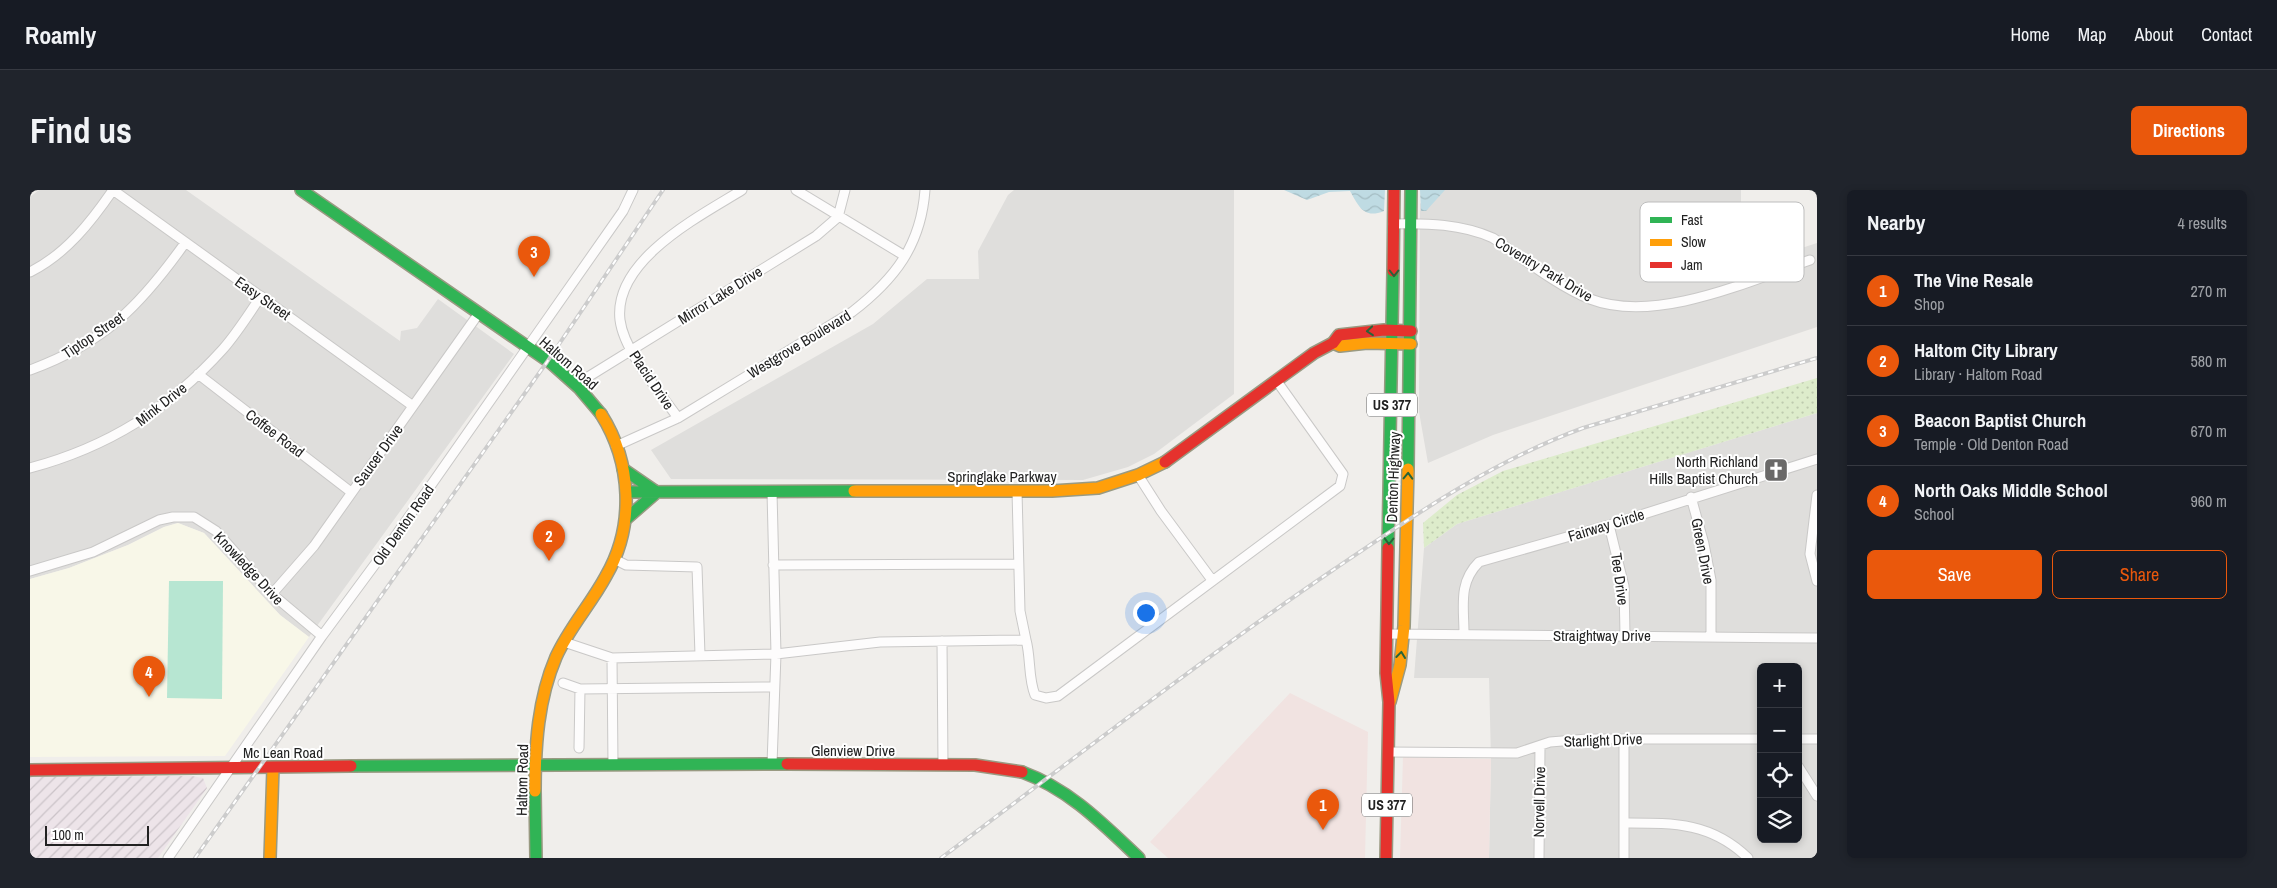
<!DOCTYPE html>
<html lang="en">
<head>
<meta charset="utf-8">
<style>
  :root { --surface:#171b24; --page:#20242c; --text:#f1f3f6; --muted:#9ea1a6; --line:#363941; --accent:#ea580c }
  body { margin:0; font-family:"Archivo Narrow",sans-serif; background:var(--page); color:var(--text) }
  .controls { position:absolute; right:15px; bottom:15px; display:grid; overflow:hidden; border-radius:8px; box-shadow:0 2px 8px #0003 }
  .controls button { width:45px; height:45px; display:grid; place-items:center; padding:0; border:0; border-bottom:1px solid var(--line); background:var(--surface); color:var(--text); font:25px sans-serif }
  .scale { position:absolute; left:15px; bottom:12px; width:104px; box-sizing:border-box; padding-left:5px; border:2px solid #222; border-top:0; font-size:14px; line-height:18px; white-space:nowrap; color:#222; -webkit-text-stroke:4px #fff; paint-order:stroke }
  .you { position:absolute; left:1115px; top:422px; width:18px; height:18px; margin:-12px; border:4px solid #fff; border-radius:50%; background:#1a73e8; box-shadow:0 0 0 8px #1a73e833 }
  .badge { display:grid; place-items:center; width:32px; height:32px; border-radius:50%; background:var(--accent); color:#fff; font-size:16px; font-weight:700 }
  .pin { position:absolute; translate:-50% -41px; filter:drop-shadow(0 1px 2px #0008) }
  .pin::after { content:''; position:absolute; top:26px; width:18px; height:15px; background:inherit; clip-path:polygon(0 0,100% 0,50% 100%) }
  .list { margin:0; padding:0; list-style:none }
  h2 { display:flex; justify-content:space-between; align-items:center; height:65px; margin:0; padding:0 20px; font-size:21px }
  h2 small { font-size:16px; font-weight:400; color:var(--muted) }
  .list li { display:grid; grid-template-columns:32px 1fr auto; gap:15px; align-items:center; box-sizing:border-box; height:70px; padding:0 20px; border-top:1px solid var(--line) }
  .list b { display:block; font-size:19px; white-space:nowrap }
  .list p { margin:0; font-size:16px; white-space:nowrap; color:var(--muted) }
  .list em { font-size:16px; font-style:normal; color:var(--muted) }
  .actions { display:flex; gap:10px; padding:15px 20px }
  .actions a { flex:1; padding:11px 0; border:1px solid var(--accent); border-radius:8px; text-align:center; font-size:18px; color:var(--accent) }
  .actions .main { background:var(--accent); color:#fff }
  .icon { flex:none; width:28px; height:28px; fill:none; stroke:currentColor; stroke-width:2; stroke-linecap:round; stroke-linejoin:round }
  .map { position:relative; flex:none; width:1787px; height:668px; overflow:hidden; border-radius:8px }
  header { display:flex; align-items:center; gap:30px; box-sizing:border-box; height:70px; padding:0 25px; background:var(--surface); border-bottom:1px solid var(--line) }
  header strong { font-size:24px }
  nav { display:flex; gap:28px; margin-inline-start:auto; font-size:18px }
  .intro { display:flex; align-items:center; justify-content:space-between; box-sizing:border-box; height:120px; padding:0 30px }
  h1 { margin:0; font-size:35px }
  .button { padding:12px 22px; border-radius:8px; background:var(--accent); color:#fff; font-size:18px; font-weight:700 }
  main { display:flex; gap:30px; padding:0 30px }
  aside { flex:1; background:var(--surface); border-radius:8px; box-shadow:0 2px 8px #0003 }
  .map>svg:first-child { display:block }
  .residential { fill:#dfdedc; fill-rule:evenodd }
  .commercial { fill:#f1e3e1 }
  .industrial { fill:url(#industrial-furrows) }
  .education { fill:#f8f7e8 }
  .grass { fill:url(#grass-dots) }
  .pitch { fill:#b7e6d2 }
  .water { fill:url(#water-waves) }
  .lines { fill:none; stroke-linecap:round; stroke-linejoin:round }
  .street-casing { stroke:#c9c8c7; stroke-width:11 }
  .fast-casing { stroke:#999a82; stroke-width:14 }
  .slow-casing { stroke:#999a82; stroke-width:14 }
  .jam-casing { stroke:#999a82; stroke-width:14 }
  .street { stroke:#fdfcfc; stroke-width:9 }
  .fast { stroke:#30b455; stroke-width:11 }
  .slow { stroke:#ff9f0a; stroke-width:11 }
  .jam { stroke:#e5322d; stroke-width:11 }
  .rail-casing { stroke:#ccc; stroke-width:4 }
  .rail { stroke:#fff; stroke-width:2; stroke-dasharray:5.5; stroke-linecap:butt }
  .oneway { stroke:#286439 }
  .labels { text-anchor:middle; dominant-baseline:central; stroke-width:4; stroke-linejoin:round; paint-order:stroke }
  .shield { fill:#fff; stroke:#646464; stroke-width:1 }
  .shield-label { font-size:14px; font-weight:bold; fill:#222 }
  .street-label { font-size:15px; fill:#222; stroke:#fff }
  .poi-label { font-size:15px; fill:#222; stroke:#fff; text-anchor:end }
  .key { fill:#fff; stroke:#bdbdbd; stroke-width:1 }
  .key-label { font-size:14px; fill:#222 }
</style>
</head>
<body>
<header>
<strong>Roamly</strong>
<nav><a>Home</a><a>Map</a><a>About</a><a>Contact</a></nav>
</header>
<div class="intro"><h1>Find us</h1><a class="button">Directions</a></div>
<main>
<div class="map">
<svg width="1787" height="668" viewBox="0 0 1787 668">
  <defs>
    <pattern id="industrial-furrows" width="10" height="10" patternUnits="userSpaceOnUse" patternTransform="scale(1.25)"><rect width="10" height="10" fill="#ede4e9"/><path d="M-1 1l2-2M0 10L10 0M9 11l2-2" fill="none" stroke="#cbc3c8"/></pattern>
    <pattern id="grass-dots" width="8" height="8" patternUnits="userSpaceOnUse" patternTransform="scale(1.25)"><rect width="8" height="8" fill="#ddeccb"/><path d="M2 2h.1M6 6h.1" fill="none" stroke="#bdcaae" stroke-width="1.8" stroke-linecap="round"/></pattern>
    <pattern id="water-waves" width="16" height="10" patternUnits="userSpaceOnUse" patternTransform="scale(1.25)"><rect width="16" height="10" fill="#bfdbe3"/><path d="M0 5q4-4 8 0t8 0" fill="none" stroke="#a4bcc2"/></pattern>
  </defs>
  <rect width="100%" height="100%" fill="#f0eeeb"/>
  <path class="residential" d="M9,0h147l214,151 1,-10 16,-3 21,-29 76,55 -205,283 -29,-22 -76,-82 -26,-10 -14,4 -36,18 -59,23 -39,11v-382z
    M984,0h220v204l-80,60 -26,13 -45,13 -412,-1 -20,-29 222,-126 54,-45h52l-1,-28 30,-56z
    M1401,0h310v78l76,-25v84l-324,108 -65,28 -9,-51 1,-208z
    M1787,223v445h-328l2,-99 -2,-81h-75l10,-130 33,-24zM1731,477h37v172h-37z"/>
  <path class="commercial" d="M1260,503l78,39 -3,126h-197l-18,-16z
    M1373,567l88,2 -2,99h-89z"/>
  <path class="industrial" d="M162,586l11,2 4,10 -49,70h-128v-81z"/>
  <path class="education" d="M148,333l26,10 76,82 29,22 -84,119 -195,1v-178l39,-11 59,-23 36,-18z"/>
  <path class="grass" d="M1787,188v35l-360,111 -33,24 -1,-25 34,-28 46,-24z"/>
  <path class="pitch" d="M139,391h54l-1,118 -55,-1z"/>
  <path class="water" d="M1254,0h101l-1,21c-20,8 -25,-4 -34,-20l-21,1 -22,8z
    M1390,0h25l-19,21h-5z"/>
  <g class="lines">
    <defs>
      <path id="street" d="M766,0l109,66
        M1363,34c34,-1 69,0 100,14 28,19 66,49 97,61 65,25 157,-17 220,-39
        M0,82c36,-18 61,-50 83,-82l300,216
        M0,180c74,-27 110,-64 155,-127
        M168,184l153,118
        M545,195l241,-149 22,-19 7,-27
        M648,228c-18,-26 -54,-66 -58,-98 -7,-60 80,-104 122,-130
        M586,256l62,-28 174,-106c43,-33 69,-67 73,-122
        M0,278c78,-21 139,-59 193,-119 14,-16 26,-35 38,-53
        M1108,285l23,36 51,69
        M987,301l3,120 6,29
        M742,302l4,162 -4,110
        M1787,305l-7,59 7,27
        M1661,307l13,47 7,36v56
        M1579,335l15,61 1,49
        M584,369l12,6 71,2 3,88
        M743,375l245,-1
        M0,381l63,-19 66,-32 14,-3h21l22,14 56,63 50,42
        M242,404l42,-48 165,-233
        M1357,444l430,4
        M1434,444c0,-28 -6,-51 15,-72l130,-37 208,-66
        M912,451l1,124
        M534,452l48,16 164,-4 104,-12 146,-2c5,18 2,38 9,55l11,3 12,-2 282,-210 3,-12 -67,-94
        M582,468l1,106
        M533,493l17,6 194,-2
        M1768,549h19
        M549,558l1,-59
        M1358,562l129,1 33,-11 37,-3h174
        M1768,576l19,30
        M1595,633c48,0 86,-1 123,35
        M138,668l154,-222 65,-88 236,-337 10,-21
        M1509,668l1,-112
        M1594,668v-119"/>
      <path id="fast" d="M271,0l250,173 28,25 22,26
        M593,279l32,22
        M1378,279l3,-279
        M598,302l226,-1
        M596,329l31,-27
        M1358,358l5,-277
        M321,576l436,-2
        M992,582c47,17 81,52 117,86
        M505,601l1,67"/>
      <path id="slow" d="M1303,153l7,3 27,-3 44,1
        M824,301h198l46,-3 40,-13 27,-13
        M1360,512l10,-37 4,-39 4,-157
        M505,601c0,-46 3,-92 21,-134 13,-29 35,-53 50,-81 29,-50 26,-113 -5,-162
        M240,668l3,-90"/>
      <path id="jam" d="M1363,81l1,-81
        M1135,272l149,-109 19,-10 6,-8 45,-5 27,1
        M757,574l188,1 47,7
        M0,580l321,-4
        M1356,668l3,-156 -3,-29 2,-125"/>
    </defs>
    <use href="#street" class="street-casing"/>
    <use href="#fast" class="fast-casing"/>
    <use href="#slow" class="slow-casing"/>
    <use href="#jam" class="jam-casing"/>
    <use href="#street" class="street"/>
    <use href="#fast" class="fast"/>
    <use href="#slow" class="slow"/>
    <use href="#jam" class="jam"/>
    <defs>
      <path id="rail" d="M165,668l352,-496 116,-172
        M911,668c130,-97 258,-197 392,-288 80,-54 158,-108 250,-142l234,-70"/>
    </defs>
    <use href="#rail" class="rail-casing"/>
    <use href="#rail" class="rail"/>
  </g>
  <defs><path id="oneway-chevron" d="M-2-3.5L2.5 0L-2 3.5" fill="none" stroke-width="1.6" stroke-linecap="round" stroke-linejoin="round" transform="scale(1.25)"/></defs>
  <g class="oneway">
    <use href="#oneway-chevron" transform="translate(1364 83) rotate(90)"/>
    <use href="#oneway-chevron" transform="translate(1340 141) rotate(175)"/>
    <use href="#oneway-chevron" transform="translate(1378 286) rotate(-88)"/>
    <use href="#oneway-chevron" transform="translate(1359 351) rotate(91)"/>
    <use href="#oneway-chevron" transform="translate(1371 465) rotate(-83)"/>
  </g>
  <defs>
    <symbol id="church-square" viewBox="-11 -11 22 22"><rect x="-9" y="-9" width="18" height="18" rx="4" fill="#6a6968" stroke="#fff"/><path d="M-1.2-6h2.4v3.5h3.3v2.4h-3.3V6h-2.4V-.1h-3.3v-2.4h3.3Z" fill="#fff"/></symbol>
  </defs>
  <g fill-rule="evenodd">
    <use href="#church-square" x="1732" y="266" width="28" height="28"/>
  </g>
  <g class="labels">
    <g class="shield">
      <rect x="1337" y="203.5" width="50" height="23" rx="4"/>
      <rect x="1332" y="603.5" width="50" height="23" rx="4"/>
    </g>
    <g class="shield-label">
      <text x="1362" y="215">US 377</text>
      <text x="1357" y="615">US 377</text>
    </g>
    <g class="street-label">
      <text transform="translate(1514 79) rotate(31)">Coventry Park Drive</text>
      <text transform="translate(690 105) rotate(-32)">Mirror Lake Drive</text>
      <text transform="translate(233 108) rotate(35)">Easy Street</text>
      <text transform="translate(63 145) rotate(-34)">Tiptop Street</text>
      <text transform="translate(769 154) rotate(-31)">Westgrove Boulevard</text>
      <text transform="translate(539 173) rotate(41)">Haltom Road</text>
      <text transform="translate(622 190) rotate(56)">Placid Drive</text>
      <text transform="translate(131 214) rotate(-38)">Mink Drive</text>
      <text transform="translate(245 243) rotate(37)">Coffee Road</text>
      <text transform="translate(348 265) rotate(-54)">Saucer Drive</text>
      <text x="972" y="286">Springlake Parkway</text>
      <text transform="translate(1363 287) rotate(-88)">Denton Highway</text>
      <text transform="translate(373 335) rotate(-55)">Old Denton Road</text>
      <text transform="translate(1576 335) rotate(-17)">Fairway Circle</text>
      <text transform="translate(1673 361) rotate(79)">Green Drive</text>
      <text transform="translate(219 378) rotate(47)">Knowledge Drive</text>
      <text transform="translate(1590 389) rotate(82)">Tee Drive</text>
      <text x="1572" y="445">Straightway Drive</text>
      <text transform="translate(1573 550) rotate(-2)">Starlight Drive</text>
      <text x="823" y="560">Glenview Drive</text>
      <text x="253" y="562">Mc Lean Road</text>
      <text transform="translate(492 590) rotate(-89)">Haltom Road</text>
      <text transform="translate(1509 612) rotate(-89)">Norvell Drive</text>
    </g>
    <g class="poi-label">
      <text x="1728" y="271">North Richland<tspan x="1728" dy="17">Hills Baptist Church</tspan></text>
    </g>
  </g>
  <rect x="1610" y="12" width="164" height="80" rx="8" class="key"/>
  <rect x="1620" y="27" width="22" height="6" fill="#30b455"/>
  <rect x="1620" y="49" width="22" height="7" fill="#ff9f0a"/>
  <rect x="1620" y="72" width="22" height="6" fill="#e5322d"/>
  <g class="key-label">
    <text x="1651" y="35">Fast</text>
    <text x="1651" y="57">Slow</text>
    <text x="1651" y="80">Jam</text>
  </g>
</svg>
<div class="controls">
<button>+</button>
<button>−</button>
<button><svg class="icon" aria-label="locate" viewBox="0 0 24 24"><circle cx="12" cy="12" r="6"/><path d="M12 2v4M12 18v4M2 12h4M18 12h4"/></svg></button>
<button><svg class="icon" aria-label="layers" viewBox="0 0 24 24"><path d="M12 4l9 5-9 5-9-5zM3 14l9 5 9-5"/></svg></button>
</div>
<div class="scale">100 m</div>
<div class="you"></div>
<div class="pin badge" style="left:1293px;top:640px">1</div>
<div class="pin badge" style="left:519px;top:371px">2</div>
<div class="pin badge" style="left:504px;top:87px">3</div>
<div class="pin badge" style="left:119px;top:507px">4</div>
</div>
<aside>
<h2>Nearby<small>4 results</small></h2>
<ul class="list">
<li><span class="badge">1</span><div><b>The Vine Resale</b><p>Shop</p></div><em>270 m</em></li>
<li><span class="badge">2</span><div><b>Haltom City Library</b><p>Library · Haltom Road</p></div><em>580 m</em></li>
<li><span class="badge">3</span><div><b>Beacon Baptist Church</b><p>Temple · Old Denton Road</p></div><em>670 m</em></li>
<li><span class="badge">4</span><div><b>North Oaks Middle School</b><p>School</p></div><em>960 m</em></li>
</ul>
<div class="actions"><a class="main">Save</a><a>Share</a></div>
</aside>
</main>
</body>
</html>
